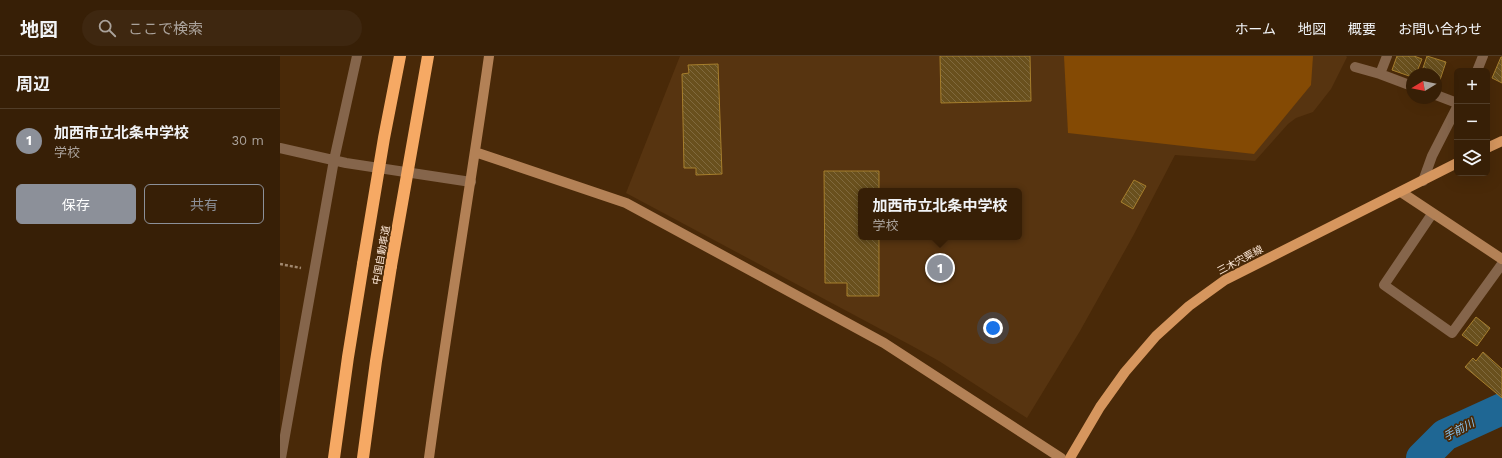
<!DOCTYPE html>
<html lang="ja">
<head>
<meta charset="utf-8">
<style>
  :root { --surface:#371f06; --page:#3e2710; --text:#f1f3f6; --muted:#aaa29b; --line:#513d28; --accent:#8c9099 }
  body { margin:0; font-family:"Work Sans","Noto Sans JP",sans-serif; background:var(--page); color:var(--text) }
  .controls { position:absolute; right:12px; top:12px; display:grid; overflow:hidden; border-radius:6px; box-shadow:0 4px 16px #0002 }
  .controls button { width:36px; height:36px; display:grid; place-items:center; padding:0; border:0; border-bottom:1px solid var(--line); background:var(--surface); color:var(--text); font:20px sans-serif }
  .compass { position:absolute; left:1126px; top:12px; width:36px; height:36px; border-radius:50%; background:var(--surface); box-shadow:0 4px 16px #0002; rotate:260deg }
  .you { position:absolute; left:713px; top:272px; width:14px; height:14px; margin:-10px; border:3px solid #fff; border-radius:50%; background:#1a73e8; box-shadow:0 0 0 6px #1a73e833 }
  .badge { display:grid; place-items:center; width:26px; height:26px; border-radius:50%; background:var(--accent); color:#fff; font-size:13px; font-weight:700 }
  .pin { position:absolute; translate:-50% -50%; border:2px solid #fff; box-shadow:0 1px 4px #0006 }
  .popup { position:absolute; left:578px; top:132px; width:164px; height:52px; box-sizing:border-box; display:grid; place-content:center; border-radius:6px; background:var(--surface); filter:drop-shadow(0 1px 3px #0005); font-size:13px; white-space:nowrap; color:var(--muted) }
  .popup b { font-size:15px; color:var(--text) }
  .popup::after { content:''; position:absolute; left:50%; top:100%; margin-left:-8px; border:8px solid transparent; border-top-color:var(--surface) }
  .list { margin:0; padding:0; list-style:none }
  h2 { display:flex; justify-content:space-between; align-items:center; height:52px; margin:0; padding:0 16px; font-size:17px }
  h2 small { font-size:13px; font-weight:400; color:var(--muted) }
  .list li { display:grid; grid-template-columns:26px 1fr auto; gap:12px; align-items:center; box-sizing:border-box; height:64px; padding:0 16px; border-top:1px solid var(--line) }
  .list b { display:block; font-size:15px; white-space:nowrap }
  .list p { margin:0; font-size:13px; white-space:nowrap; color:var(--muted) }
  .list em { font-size:13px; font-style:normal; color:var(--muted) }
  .actions { display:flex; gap:8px; padding:12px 16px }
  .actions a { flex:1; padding:9px 0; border:1px solid var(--accent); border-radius:6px; text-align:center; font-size:14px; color:var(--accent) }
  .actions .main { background:var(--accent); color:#fff }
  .icon { flex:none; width:22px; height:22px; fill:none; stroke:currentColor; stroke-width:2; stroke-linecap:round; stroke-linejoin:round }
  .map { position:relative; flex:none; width:1222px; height:402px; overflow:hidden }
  header { display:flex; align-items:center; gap:24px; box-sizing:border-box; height:56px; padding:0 20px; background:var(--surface); border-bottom:1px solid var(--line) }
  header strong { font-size:19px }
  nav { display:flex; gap:22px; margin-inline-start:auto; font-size:14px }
  .search { width:280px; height:36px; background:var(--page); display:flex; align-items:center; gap:10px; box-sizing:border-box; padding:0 14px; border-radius:22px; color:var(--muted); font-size:15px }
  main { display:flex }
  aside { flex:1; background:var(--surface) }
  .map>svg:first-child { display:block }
  .built { fill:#573410; fill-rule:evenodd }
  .green { fill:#844a04 }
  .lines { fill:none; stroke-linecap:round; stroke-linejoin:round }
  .river { stroke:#1f6794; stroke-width:32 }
  .building { fill:url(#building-back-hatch); stroke:#a67e2c }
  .path { stroke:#a1876d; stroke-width:2.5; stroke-dasharray:3 2; stroke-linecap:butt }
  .street { stroke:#85654b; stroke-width:10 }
  .secondary { stroke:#b38156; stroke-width:10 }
  .primary { stroke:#d6965e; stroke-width:10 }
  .highway { stroke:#f6a964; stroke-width:12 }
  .highway-bridge { stroke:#f6a964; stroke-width:12 }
  .labels { text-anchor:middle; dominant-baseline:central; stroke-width:3.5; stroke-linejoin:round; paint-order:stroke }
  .street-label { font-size:10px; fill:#fee9d8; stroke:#492908 }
  .water-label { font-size:11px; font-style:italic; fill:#89c9f8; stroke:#492908 }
</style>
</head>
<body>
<header>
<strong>地図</strong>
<div class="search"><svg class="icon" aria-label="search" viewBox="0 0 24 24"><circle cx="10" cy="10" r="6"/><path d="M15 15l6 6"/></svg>ここで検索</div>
<nav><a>ホーム</a><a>地図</a><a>概要</a><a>お問い合わせ</a></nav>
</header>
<main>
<aside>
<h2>周辺<small></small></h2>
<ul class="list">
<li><span class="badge">1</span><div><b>加西市立北条中学校</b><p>学校</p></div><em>30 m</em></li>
</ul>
<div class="actions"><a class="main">保存</a><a>共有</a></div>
</aside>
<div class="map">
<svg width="1222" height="402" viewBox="0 0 1222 402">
  <defs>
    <pattern id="building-back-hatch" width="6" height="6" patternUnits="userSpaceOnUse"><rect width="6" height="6" fill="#69501d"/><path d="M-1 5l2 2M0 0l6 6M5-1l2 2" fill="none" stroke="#80693d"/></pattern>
  </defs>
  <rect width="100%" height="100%" fill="#492908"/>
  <path class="built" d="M400,0h666l1,1 -16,32 -18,23 -17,6 -8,6 -33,37 -80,-6 -42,81 -53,95 -53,87 -88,-57 -25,-14 -288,-154zM581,135h158v46h-158z"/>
  <path class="green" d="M784,0h249l-2,29 -57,69 -186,-21z"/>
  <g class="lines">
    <path class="river" d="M1142,402l23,-23 57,-26"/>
  </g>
  <path class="building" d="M660,0h90l1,45 -90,2z
    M1117,0h17l8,3 -6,15h-4v3l-20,-7z
    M1147,0l19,6 -7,21 -3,-1v-8h-15z
    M1221,1h1v26l-10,-5z
    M438,8l4,110 -26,1v-7h-12l-2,-94 7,-1 -1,-8z
    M544,115h55v20h-18v46h18v59h-32v-13h-22z
    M854,124l12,6 -13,23 -12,-7z
    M1196,261l14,11 -13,18 -15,-11z
    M1203,296l19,17v29l-37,-31 8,-9 3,3z"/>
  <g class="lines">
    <path class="path" d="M0,208l21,4"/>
    <path class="street" d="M1107,0l-7,18 32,12
      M1075,11l25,7
      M1197,15l6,-15
      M1156,39l21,8
      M0,92l66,15 125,19
      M1143,125l9,-25 25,-49
      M1152,158l-48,71 68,48 50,-69
      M1,402l53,-298 23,-104"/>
    <path class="secondary" d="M195,96l151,51 258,140 177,115
      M1121,136l101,67
      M149,402c18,-134 41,-268 60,-402"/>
    <path class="primary" d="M1207,92l15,-7
      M790,402l30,-51 25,-35 31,-36 33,-30 36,-26 232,-117"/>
    <path class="highway" d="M54,402l14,-101 15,-93
      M83,402l13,-97 15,-95"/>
    <path class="highway-bridge" d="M83,208l21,-126 16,-82
      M111,210l37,-210"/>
  </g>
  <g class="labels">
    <g class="street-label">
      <text transform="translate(101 199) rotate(-80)">中国自動車道</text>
      <text transform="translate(960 204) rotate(-28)">三木宍粟線</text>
    </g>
    <g class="water-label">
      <text transform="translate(1179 374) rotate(-28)">手前川</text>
    </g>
  </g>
</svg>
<div class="controls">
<button>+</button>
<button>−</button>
<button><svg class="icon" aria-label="layers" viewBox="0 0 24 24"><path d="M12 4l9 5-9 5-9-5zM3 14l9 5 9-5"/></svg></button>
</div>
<svg class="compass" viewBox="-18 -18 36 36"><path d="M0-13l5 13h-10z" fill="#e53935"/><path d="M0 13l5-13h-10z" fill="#aaa29b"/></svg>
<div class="you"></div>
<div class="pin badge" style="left:660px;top:212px">1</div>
<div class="popup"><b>加西市立北条中学校</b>学校</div>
</div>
</main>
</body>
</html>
